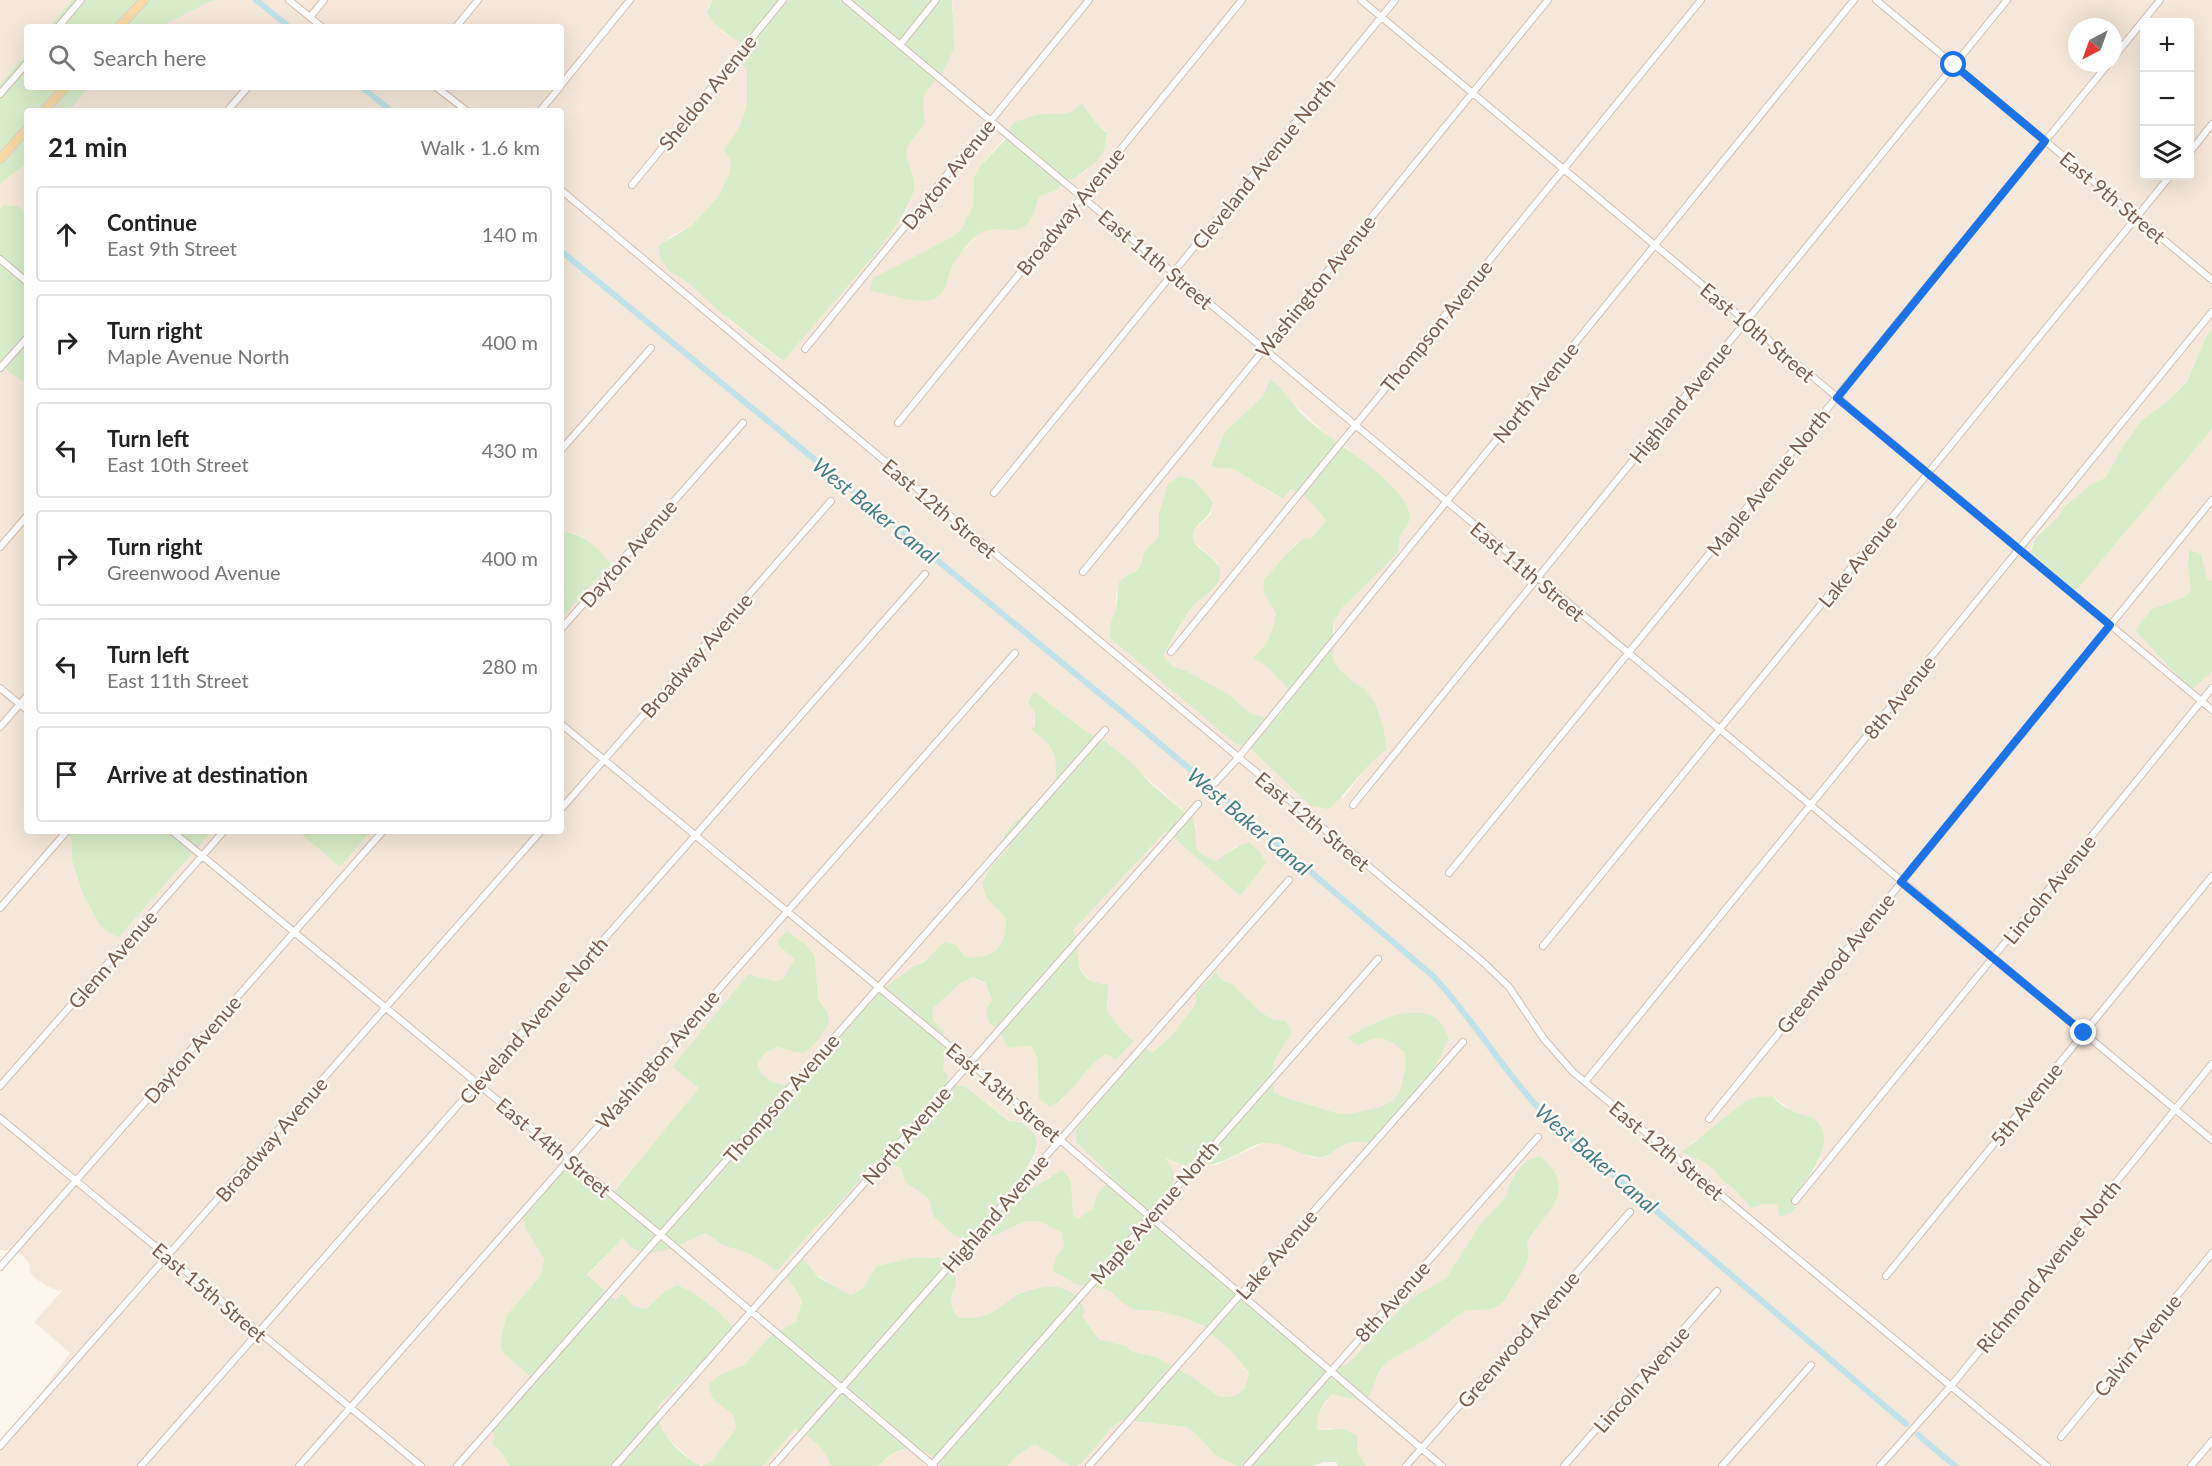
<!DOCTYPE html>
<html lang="en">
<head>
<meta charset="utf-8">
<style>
  :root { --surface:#fff; --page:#f6f6f6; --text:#222; --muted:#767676; --line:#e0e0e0 }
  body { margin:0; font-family:Lato,sans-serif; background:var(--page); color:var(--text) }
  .controls { position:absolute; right:18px; top:18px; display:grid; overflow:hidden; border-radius:6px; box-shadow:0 6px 24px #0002 }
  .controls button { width:54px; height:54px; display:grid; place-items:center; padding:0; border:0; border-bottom:2px solid var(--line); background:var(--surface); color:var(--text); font:30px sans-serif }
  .compass { position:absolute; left:2068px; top:18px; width:54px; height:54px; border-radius:50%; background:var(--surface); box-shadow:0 6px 24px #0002; rotate:221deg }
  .stop { position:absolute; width:18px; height:18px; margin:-14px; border:4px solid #1a73e8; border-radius:50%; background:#fff }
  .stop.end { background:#1a73e8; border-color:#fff; box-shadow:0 2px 6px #0008 }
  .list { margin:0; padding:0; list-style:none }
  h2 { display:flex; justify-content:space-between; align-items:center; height:78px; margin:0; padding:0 24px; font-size:26px }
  h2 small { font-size:20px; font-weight:400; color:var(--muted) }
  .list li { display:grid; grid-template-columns:39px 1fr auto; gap:18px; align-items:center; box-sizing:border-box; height:96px; margin:0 12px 12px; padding:0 12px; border:2px solid var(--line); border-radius:6px }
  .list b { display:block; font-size:22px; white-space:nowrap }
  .list p { margin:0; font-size:20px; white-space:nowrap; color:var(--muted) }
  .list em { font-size:20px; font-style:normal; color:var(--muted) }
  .icon { flex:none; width:33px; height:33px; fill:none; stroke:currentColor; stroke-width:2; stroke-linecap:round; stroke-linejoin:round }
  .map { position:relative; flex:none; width:2212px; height:1466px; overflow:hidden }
  .search { position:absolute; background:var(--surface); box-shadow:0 6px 24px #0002; left:24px; top:24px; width:540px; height:66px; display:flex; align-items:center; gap:15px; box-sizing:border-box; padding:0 21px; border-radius:6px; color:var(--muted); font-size:22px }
  .panel { position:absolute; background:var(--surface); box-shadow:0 6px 24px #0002; left:24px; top:108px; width:540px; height:726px; border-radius:6px }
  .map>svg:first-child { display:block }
  .residential { fill:#f5e8da; fill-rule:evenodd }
  .green { fill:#d8ecc9 }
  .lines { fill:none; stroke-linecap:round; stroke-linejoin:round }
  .canal { stroke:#bfe3e8; stroke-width:6 }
  .minor-casing { stroke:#d1beb0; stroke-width:8 }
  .major-casing { stroke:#dad1cd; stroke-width:10 }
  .minor { stroke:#fff; stroke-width:6 }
  .major { stroke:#fbd9a5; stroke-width:8 }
  .route { stroke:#1a73e8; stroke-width:8 }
  .labels { text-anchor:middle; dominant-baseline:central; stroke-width:5; stroke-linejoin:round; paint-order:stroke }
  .street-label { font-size:20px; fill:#7a5c4d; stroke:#fffaf3 }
  .water-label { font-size:21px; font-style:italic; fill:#437c86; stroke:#fffaf3 }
</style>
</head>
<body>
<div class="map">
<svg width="2212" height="1466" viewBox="0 0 2212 1466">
  <rect width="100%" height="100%" fill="#fdf6ec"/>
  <path class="residential" d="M0,0h72l-23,27h-22v25l-27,32z
    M217,0h67l33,27h-157l52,-26z
    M294,0h419l-5,7 1,8 15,18 27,15 -4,23v32l-8,25 -15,22 7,11 -2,13 -11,23 -27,29 -23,12 13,41 11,7 39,36 51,39 90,-103 33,-45 9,-21v-12l-8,-26 2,-9 17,-21 -2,-23 3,-9 17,-20 10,-64 -1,-8h1260v330l-6,7 -19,43 -18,20 -27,20 -19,26 -17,31 -16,8 -26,22 -6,10 -18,15 -9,14v6l45,39 136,-162v152l-5,-2 -6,-25 -14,3 4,20v14l-7,6 -32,12 -11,25 50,55 21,-17v388l-261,321 -376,-312 -28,-32 -36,-53 -26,-24 -924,-774v-75h-89l-31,-24h120v-60h-233zM2144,22h46v154h-46zM2077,27h36v36h-36zM1082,103l14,20 11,9 -3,19 -18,20 -12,8h-6l-13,12 -16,5 -38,33 -13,-1 -11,7 -17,19 -7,11 -4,13 -41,21 -25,-6 13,-27 56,-29 10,-9 11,-23 1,-27 6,-12 40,-46 18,-5h26l12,-5zM1264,395l32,11 34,32 16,9 64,73 -10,16 -2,17 -56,55 -9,15 2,10 -3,14 1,12 6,10 13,12 13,8 7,71 -29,38 -103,-55 -3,2 -126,-111v-13l5,-11v-16l8,-17 11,-5 6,-7 3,-13 15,-16v-23l5,-13 46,-3 3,6 -2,11 -16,15 -2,7 1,6 24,21 -2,22 -20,18 -13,18 -19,35 9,11 12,3 43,24 22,20 16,3 15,-3 7,-17 -1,-10 -20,-20 -13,-9 10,-11 9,-14 3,-21 -13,-20 1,-13 17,-16 14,-19 16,-5 15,-18 -13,-18 -13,-11 -9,-3 -9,10 -49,-30 -21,-2 12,-34zM1772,1096l19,14 14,5 16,43 -13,23 -10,9 -6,14 4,3 -17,9 -2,-12h-13l-13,4 -18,-20 -11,-8 -8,-10 -10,-8 -13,-19z
    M89,87h341l32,24h-393z
    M27,163v52l-9,-9 -14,-1 -4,3v-24z
    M561,194l920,770 32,33 29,44 29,33 375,312 -70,80h-510l-9,-15 -1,-15 -26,-8 -13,2 -1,-14 16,-22 25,6 13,-4 9,-25 9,-10 34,-19 22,-15 11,-10 11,-6 26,-2 33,-42 4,-12 -2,-13 29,-41 -49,-7 -8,11 -18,18 -35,55 -34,20 -40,38 -17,21 -10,8 -12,5 -173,-145 -7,-11 12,-56 12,6 39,1 48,-22h12l38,15 13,-1 10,-9 12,-5 13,-3 70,-67 17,-35 -42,-24 -27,6 -23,11 -10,7 11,8 11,-7 13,-2 12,6 10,9 2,13 -6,26 -8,10 -12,6 -27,6 -13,1 -50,-15 -17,-7v-29l19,-31 -6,-11 -14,-2 -11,-7 -29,-28 -12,-5 -49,57 -18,16 -7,-4 -31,31 -12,19 -27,31v13l34,33 -3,8 -10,11 -4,14 -15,11 -5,-4 -2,-35 -21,-4 -9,9 -13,4 -7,-1 -1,-9 15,-22 2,-9 -2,-11 -16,-16h-9l-45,-35 -10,-1 -10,-5 -3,-10 3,-23 -6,-4 5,-8 -10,-14 -2,-12 29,-26 12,-6 12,7 7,16 -4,5 20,43 23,-2 6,12 1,28 23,15 34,-41 12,-6 15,-23 -15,-20 1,-13 -13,-15 -11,-8 -6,-11 -2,-24 -4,-10 94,-99 74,65 26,-33 -30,-17 -10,9 -11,6 -12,-5 -9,-13 2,-17 -3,-7 -88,-78 -17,-8 -54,-42 1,42 14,12 6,11 1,29 -21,20 -13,9 -19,22 7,10 -20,22 -8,15 15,27 9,9v13l-5,12 -9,10 -12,5 -15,-2 -8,-12 -43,21 -38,28 -49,58 -30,31 -10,2 -15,-3 -11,-9 -4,-10 8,-10 14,-6 12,4 36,-40 -9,-12 -3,-43 -35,-9 15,12 -13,21 -8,1 -26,-7 -75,92 27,22 -90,107 -83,36 17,28 -3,16 -35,41 -5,24 32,39 -41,64 10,10 7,13h-509v-17l70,-96 -36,-31 29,-32 -4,1 -12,-5 -11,-7 -6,-7 -1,-9 -7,-8 -7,-4 -15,-1v-884l27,18v447h39l6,9v21l10,31 18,34 18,12 94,-107h85l43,36 31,-36h190v-212l49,-55 -27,-27 -8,-4 -14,-1z
    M2212,1069v397h-159l-98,-81z
    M886,1162l15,6 4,14 23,16 6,19 19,18 9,4 34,-4 30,-14h13l24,12 1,13 -8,11 23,26 30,7 25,20 24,1 24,6 20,8 29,26 18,23 -4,14 -10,8 -16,1 -26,-20 -37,-20 -23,-5 -7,-6 -27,-7 -17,-23 -58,-23 -8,1 -5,7 -12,8 -23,10 -19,-3 -7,-13 7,-24 -4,-11 -10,-10 -27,-1 -39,9 -15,23 -11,6 -36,-21 -29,4 8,9 8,14 -6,22 -25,12 -27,30 -25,10 -7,23 21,17 3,13 -23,32 -12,6 -11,-7 -26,-24 -5,-14 -1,-15 40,-40 19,-16 8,-32 -22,-17 -38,-10 -19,18 -12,-3 -17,-5 -30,-25 36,-38 41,12 13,-3 28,-14 19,13 25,7 28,18 36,-41 20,-19 39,-46z
    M1951,1390l91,76h-158z
    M1121,1420l66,7 13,11 15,17 21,11h-159l5,-3 29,-35z
    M796,1427l23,18 10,13 2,8h-68z
    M1035,1444l35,22h-63l11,-11z
    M909,1448h10l9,3 13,15h-63l16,-13z"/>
  <path class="green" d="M72,0h68l-25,27h-66z
    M148,0h69l-5,1 -52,26h-37z
    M713,0h239l2,48 -11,24 -17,20 -3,9 2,23 -17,21 -2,9 8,26v12l-13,27 -29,39 -89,103 -62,-48 -29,-27 -22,-15 -9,-11 -3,-14 33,-20 27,-29 11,-23 2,-13 -7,-11 15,-22 4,-12 4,-13v-32l-7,-9 11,-14c-18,-10 -35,-18 -44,-37z
    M27,52v35h34l-21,24h-13v14l-27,30v-71z
    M69,87h20l-20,24h-21z
    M1082,103l14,20 11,10 -3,18 -8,11 -22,17h-6l-13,12 -16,5c-3,9 -6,23 -13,29 -14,13 -33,-6 -52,13 -8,7 -14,16 -20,25 -6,12 -7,30 -20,36 -14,6 -49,-5 -64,-9l3,-12 79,-41 10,-9 11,-23 1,-27 6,-12 29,-30v-7l7,-8c8,-1 14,-5 22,-6 19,-4 29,5 44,-12z
    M27,134v29l-27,21v-20z
    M4,205l14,1 9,9v169l-27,-18v-158z
    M2212,330v99l-136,162 -45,-39 4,-14 23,-21 6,-10 26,-22 16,-8 17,-31 19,-26 27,-20 18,-19 19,-44z
    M1270,379c14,10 22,25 34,37 28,27 85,56 103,90 2,4 2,9 3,14l-10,16 -2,17 -56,55 -9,15v36l6,10 13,12 13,8 10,14 9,26 2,21c-23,16 -36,41 -57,59l-18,-3 -60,-57 -6,-1 -5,-4 -3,1 -127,-107 1,-17 5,-11 3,-28 5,-5 11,-5 6,-7 3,-13 15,-16v-23l9,-29 12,-8 14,4 19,22c-1,18 -20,20 -20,35 0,13 25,18 27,35 2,14 -16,23 -25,32 -12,15 -23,34 -31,52l9,11 12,3 43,24 23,20 15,3 15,-3 7,-17 -1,-10 -20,-20 -14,-9c16,-16 20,-24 23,-45l-13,-21 1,-13c14,-13 25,-31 41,-41l6,1 15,-18c-10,-14 -19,-26 -35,-32l-8,10 -50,-30 -22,-2 13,-34 40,-38z
    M561,532c22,0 36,15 50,32l-50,55z
    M2190,550l11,4 6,25 5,2v91l-21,18 -56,-60 17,-21 32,-12 7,-6c0,-13 -6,-30 -1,-41z
    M1034,691l54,42 17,8 28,23 18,20 42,35c8,22 -8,29 22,42 12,-6 20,-15 34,-19l10,9 7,12 -26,33 -74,-65 -93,99c10,26 -5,50 35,55l-1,26 15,20 12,10 -19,19 -8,-6c-24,12 -33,41 -57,53l-11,-8 -2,-41 -6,-12 -23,2 -7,-14 -12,-12 -3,-13 6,-9 -7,-17 -12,-6 -12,6 -29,26 2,12 9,10 1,4 -4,8 5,4 -2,23 6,6 -3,4 9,5 10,1 44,35c9,0 11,1 18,6 26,19 -8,40 -6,60l3,-2 4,4c14,-4 22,-13 34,-19l9,10 2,35 5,4 15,-11 4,-14 10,-11 3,-8 -34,-33v-13l27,-31 12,-19 31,-31 7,4 18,-16 25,-32v-11l20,-21 4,7 12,5 29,28 11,7 14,2 6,11 -19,31v29l17,7 50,15 13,-1 27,-6 12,-6 8,-10 6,-26 -2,-13c-17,-15 -26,-19 -46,-6l-11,-8c18,-13 64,-34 85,-22 10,4 13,13 17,23l-17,34 -60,71c-12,-4 -23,-3 -34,4 -6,4 -9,9 -15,9 -20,2 -37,-15 -57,-14 -10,0 -18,6 -26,10 -24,13 -48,19 -74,5 2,4 5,9 7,13 4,17 -9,31 -19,43l6,11 173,144 12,-4 10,-8 17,-21 40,-38 34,-20 35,-55 18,-18 8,-11 4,-13 7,-11 10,-10 12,-4c40,34 7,54 -13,86l2,13 -4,12 -22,35 -11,7 -26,2 -11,6 -11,10 -22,15 -34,19 -9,10 -9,25 -13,4 -25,-6c-11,12 -16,20 -15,36l27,-1 13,7v15l9,15h-28l-2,-4h-13l-10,4h-77l-21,-11 -15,-17 -13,-11 -65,-7 -11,8 -29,35 -5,3h-7l-35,-22 -17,11 -11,11h-66c-14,-20 -32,-23 -52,-10 -4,3 -7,8 -11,10 -5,0 -39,0 -47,0 -5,-18 -21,-28 -35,-38l-33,38h-61l11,-6 23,-32 -3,-13 -21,-17 -3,-14 10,-9 25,-10 27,-30 25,-13 6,-21 -8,-14 -8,-9 17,-19 15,18 33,18 11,-6 15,-23 39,-9 27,1c31,28 -5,32 14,58 25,7 40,-6 58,-20 3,-3 9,-3 13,-5 25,-8 47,-7 57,21l-3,4 2,3 15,20 27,7 7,6 23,5 37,20 26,20 16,-1 10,-8 4,-15 -18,-22 -29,-26 -20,-8 -24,-6 -24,-1 -12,-8 -13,-12 -33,-6 -23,-13 3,-14 8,-11 -2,-13 -23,-12h-13l-30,14 -34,4 -9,-4 -19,-18 -6,-19 -23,-16 -4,-14 -15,-6 -14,3 -39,46 -20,19 -36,41 -28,-18 -25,-7 -19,-13c-24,12 -63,34 -82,5l-36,37 29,25 6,-6 12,12 12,3 19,-18 12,-6c21,9 42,25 56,43l-16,22 -19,16 -40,40c-3,27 22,48 43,60h-192l-7,-13 -10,-10 3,-6 -3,-9 41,-49 -29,-26 -3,-6v-7l5,-24 35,-41 3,-16 -17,-28 -5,-17 49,-56 40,37 88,-107 -27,-21 76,-93 26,7 8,-1 13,-21 -15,-12 -3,-6 10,-10 19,14 9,11 3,43 9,13 2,11 -12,19 -13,11 -13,-2 -13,-4 -13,6 -8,10 4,10 11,9 15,3 10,-2 30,-31 49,-58 38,-28 10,-4 20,-20 13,3 8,12c28,3 41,-9 41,-38l-19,-21 -5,-15 8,-15 20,-22 -7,-10c15,-20 35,-34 53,-51l-1,-29 -6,-11 -18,-16 4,-3v-13l-7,-11z
    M66,831h146l-94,107 -18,-12 -18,-34 -10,-31v-21z
    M297,831h74l-31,36z
    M1772,1096c6,6 11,11 19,14 8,4 19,5 25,11 25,23 -14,61 -24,83l4,3 -5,6 -12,4 -2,-13h-13l-13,4 -18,-20 -11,-8 -8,-10 -10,-8 -22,-10 62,-50 12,-5z"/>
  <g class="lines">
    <path class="canal" d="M256,0l33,27
      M362,87l29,24
      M561,251l584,480 288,245c43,46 75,103 120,147l353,301
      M1918,1435l37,31"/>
    <defs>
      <path id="minor" d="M289,0l33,27
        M846,0l1366,1140
        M1361,0l851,710
        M1876,0l336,280
        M310,17l14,-17
        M58,27l23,-27
        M456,27l22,-27
        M900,45l36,-45
        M2113,58l47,-58
        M561,85l69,-85
        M436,87l31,24
        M0,94l27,-31
        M227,111l21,-24
        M540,111l20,-24
        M2190,152l22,-28
        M632,185l151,-185
        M561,190l922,772 26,25 35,52 29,33 474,394
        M0,259l27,23
        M805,349l284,-349
        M0,368l27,-30
        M898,423l344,-423
        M561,450l90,-102
        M994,493l401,-493
        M0,547l27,-31
        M1083,572l465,-572
        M561,629l182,-206
        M1171,652l530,-652
        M0,688l27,22
        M561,724l409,339 472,403
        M0,727l27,-31
        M1215,783l23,-25 616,-758
        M1353,805l654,-805
        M561,809l270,-308
        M172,831l496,410 266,225
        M1449,873l660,-810
        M0,908l67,-77
        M1543,946l627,-770
        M1585,1082l627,-770
        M0,1086l224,-255
        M0,1118l421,348
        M1709,1119l503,-619
        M1795,1201l417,-513
        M0,1267l383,-436
        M1886,1276l326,-400
        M2061,1437l151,-184
        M0,1446l541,-615
        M141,1466l784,-892
        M299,1466l716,-813
        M457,1466l648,-736
        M615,1466l583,-662
        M773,1466l516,-586
        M931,1466l447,-507
        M1089,1466l374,-424
        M1247,1466l291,-329
        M1406,1466l224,-254
        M1564,1466l153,-175
        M1722,1466l89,-101
        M1880,1466l71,-80 261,-322
        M2191,1466l21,-25"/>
      <path id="major" d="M119,27l25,-27
        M44,111l21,-24
        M0,159l27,-30"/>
    </defs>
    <use href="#minor" class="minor-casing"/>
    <use href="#major" class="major-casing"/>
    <use href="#minor" class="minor"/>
    <use href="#major" class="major"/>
  </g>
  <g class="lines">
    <path class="route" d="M1954,65l91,76 -208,257 273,227 -209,257 183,151"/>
  </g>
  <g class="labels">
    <g class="street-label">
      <text transform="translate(707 92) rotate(-51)">Sheldon Avenue</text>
      <text transform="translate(1263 163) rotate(-51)">Cleveland Avenue North</text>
      <text transform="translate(948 174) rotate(-51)">Dayton Avenue</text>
      <text transform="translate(2113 197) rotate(40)">East 9th Street</text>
      <text transform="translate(1070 211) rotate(-51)">Broadway Avenue</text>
      <text transform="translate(1156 259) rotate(40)">East 11th Street</text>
      <text transform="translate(1315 286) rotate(-51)">Washington Avenue</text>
      <text transform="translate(1436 326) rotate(-51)">Thompson Avenue</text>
      <text transform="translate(1758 332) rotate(40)">East 10th Street</text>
      <text transform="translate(1535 392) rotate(-51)">North Avenue</text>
      <text transform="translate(1680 402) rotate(-51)">Highland Avenue</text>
      <text transform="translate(1768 482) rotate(-51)">Maple Avenue North</text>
      <text transform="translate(940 508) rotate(40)">East 12th Street</text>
      <text transform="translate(628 553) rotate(-49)">Dayton Avenue</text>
      <text transform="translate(1857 561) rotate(-51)">Lake Avenue</text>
      <text transform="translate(1528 571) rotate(40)">East 11th Street</text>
      <text transform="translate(696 655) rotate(-49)">Broadway Avenue</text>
      <text transform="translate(1899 697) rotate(-51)">8th Avenue</text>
      <text transform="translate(1313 821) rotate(40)">East 12th Street</text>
      <text transform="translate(2049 889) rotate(-51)">Lincoln Avenue</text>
      <text transform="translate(112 959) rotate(-49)">Glenn Avenue</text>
      <text transform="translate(1835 963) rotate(-51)">Greenwood Avenue</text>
      <text transform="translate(533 1020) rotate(-49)">Cleveland Avenue North</text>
      <text transform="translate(192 1049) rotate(-49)">Dayton Avenue</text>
      <text transform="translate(657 1059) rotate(-49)">Washington Avenue</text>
      <text transform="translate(1004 1092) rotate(40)">East 13th Street</text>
      <text transform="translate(781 1098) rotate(-49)">Thompson Avenue</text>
      <text transform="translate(2026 1104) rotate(-51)">5th Avenue</text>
      <text transform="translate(906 1135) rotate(-49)">North Avenue</text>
      <text transform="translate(271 1139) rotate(-49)">Broadway Avenue</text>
      <text transform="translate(554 1147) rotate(40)">East 14th Street</text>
      <text transform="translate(1667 1150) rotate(40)">East 12th Street</text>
      <text transform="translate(1154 1212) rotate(-49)">Maple Avenue North</text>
      <text transform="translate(995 1213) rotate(-49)">Highland Avenue</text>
      <text transform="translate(1276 1254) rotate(-49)">Lake Avenue</text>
      <text transform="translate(2048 1266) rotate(-51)">Richmond Avenue North</text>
      <text transform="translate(210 1292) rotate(40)">East 15th Street</text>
      <text transform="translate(1392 1301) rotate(-48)">8th Avenue</text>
      <text transform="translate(1518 1339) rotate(-49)">Greenwood Avenue</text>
      <text transform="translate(2137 1345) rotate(-51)">Calvin Avenue</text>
      <text transform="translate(1641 1379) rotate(-49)">Lincoln Avenue</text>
    </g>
    <g class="water-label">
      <text transform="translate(876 510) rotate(39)">West Baker Canal</text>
      <text transform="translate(1250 821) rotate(40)">West Baker Canal</text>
      <text transform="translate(1597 1158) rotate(41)">West Baker Canal</text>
    </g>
  </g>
</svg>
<div class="controls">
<button>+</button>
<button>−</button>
<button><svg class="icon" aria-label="layers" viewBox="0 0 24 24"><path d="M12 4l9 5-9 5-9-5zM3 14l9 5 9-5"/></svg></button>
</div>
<svg class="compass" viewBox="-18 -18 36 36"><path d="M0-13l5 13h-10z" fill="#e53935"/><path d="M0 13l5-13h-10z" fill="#767676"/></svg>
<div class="stop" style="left:1954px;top:65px"></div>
<div class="stop end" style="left:2084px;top:1033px"></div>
<div class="search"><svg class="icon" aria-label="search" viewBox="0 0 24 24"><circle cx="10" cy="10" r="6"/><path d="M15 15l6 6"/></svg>Search here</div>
<section class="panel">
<h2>21 min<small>Walk · 1.6 km</small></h2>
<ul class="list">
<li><svg class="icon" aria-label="ahead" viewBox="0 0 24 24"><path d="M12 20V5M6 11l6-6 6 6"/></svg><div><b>Continue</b><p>East 9th Street</p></div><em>140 m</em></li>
<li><svg class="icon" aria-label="right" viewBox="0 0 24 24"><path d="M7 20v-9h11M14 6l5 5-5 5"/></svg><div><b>Turn right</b><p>Maple Avenue North</p></div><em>400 m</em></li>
<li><svg class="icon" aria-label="left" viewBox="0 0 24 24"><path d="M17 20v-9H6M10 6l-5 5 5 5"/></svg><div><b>Turn left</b><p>East 10th Street</p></div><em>430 m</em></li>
<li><svg class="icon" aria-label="right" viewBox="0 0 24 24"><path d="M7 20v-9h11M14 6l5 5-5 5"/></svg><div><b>Turn right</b><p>Greenwood Avenue</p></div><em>400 m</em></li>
<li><svg class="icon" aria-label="left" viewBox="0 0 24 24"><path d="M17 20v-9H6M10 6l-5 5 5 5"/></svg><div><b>Turn left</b><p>East 11th Street</p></div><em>280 m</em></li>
<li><svg class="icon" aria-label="arrive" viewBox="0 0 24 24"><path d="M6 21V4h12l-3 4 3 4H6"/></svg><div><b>Arrive at destination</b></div></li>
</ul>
</section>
</div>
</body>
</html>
